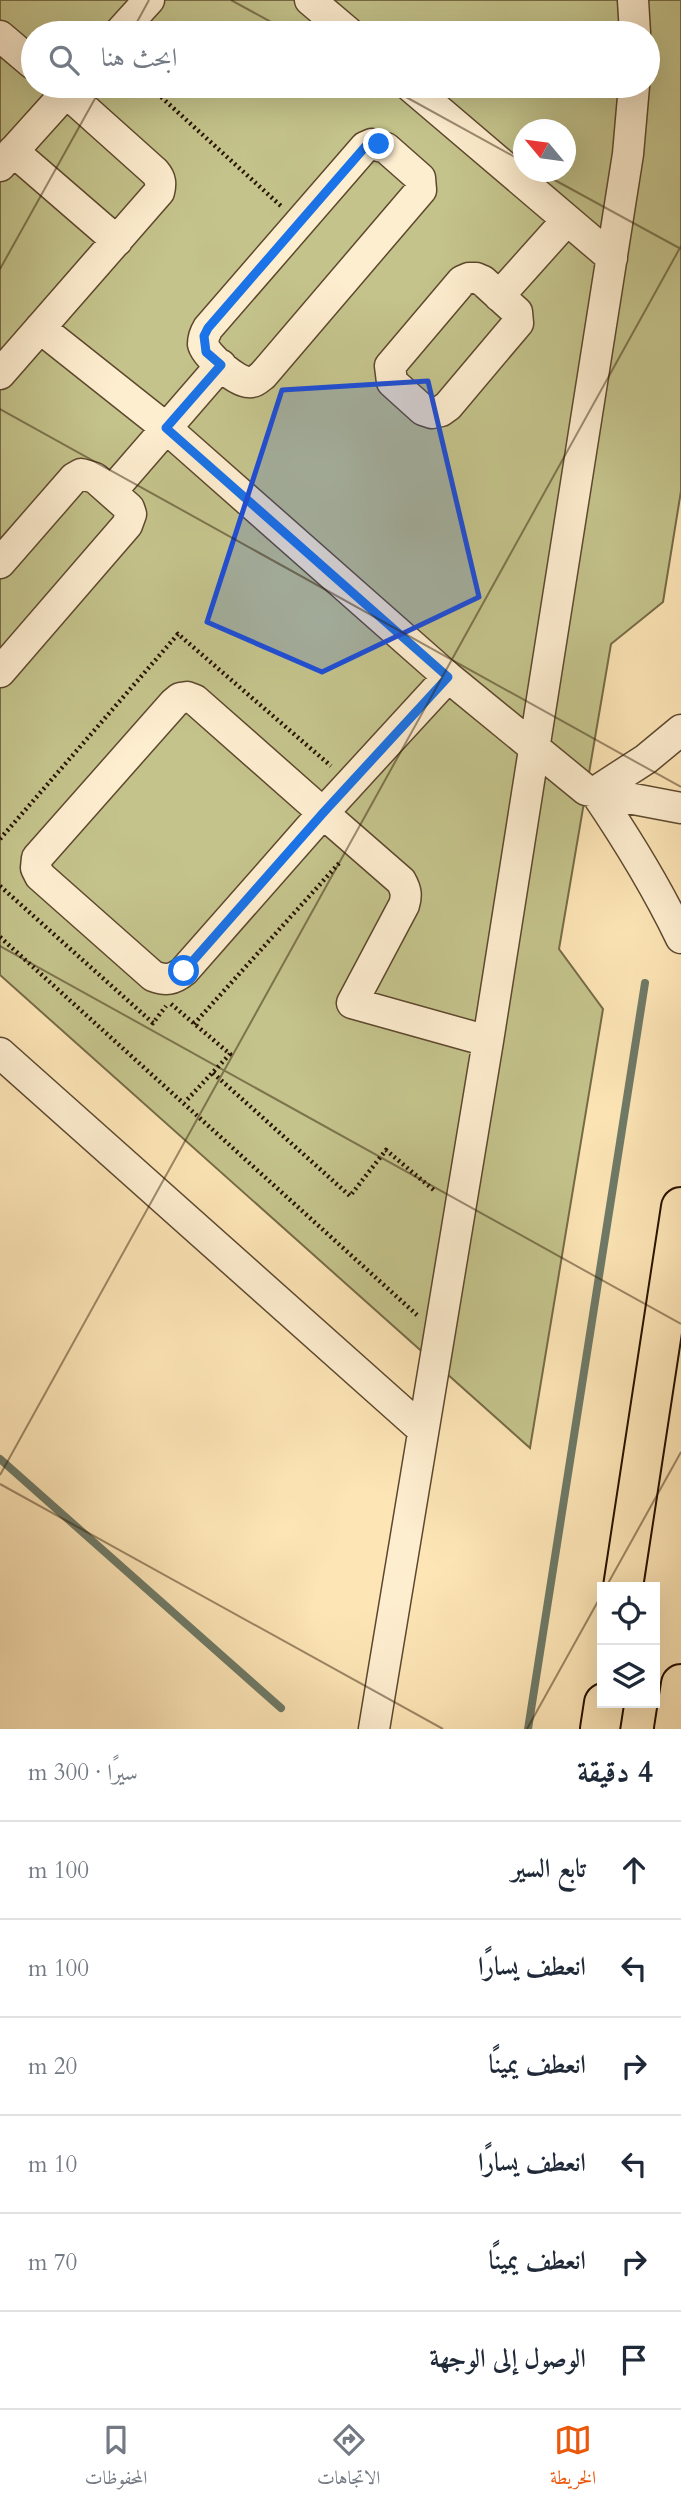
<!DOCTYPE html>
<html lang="ar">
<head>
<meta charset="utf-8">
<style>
  :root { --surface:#fff; --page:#f6f6f7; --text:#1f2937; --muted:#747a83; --line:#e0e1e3; --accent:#ea580c }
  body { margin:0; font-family:Cardo,Amiri,serif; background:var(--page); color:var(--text); direction:rtl }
  .controls { position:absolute; right:21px; bottom:21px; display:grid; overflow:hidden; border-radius:0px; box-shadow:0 7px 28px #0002 }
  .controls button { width:63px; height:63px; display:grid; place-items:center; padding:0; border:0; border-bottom:2px solid var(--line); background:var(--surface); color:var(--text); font:35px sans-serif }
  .compass { position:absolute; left:513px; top:119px; width:63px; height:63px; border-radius:50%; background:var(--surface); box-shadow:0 7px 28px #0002; rotate:299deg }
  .stop { position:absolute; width:21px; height:21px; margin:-16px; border:5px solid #1a73e8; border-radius:50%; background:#fff }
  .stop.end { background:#1a73e8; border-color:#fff; box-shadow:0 2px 7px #0008 }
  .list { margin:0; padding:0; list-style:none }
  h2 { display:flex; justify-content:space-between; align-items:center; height:91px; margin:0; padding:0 28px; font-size:30px }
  h2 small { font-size:23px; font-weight:400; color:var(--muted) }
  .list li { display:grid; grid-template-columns:46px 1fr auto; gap:21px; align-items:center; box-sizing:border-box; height:98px; padding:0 28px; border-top:2px solid var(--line) }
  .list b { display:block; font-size:26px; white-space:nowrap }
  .list em { font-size:23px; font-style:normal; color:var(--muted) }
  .icon { flex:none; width:38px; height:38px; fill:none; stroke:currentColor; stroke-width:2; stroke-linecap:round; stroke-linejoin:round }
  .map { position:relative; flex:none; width:681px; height:1729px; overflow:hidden; direction:ltr }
  .search { position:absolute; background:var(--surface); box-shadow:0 7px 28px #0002; left:21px; right:21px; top:21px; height:77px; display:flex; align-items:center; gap:18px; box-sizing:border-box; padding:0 24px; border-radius:38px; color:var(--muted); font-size:26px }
  .sheet { height:679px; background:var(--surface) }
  nav { display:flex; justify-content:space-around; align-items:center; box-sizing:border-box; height:98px; border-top:2px solid var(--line); background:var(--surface); font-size:19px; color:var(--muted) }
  nav a { display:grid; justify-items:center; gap:4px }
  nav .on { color:var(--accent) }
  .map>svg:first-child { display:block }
  .green { fill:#c4c38b; stroke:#766b46; stroke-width:2; fill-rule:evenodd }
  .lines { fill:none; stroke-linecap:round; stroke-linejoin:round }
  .stream { stroke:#6f7a67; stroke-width:8 }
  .minor-casing { stroke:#5d482e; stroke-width:33 }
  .highway-casing { stroke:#281300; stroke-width:42 }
  .path { stroke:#281300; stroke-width:4.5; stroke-dasharray:2 3.5; stroke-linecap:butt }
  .minor { stroke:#feeed0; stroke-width:30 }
  .highway { stroke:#fde5b6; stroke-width:38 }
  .route { stroke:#1a73e8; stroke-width:9 }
  .marked { fill:#1d4ed8; fill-opacity:0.2; stroke:#1d4ed8; stroke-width:5; stroke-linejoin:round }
  .ticks { fill:none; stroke:#281300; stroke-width:2; stroke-opacity:0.45 }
</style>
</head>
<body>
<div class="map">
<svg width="681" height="1729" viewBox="0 0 681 1729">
  <rect width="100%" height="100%" fill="#fde5b6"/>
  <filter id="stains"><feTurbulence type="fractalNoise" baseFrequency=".00286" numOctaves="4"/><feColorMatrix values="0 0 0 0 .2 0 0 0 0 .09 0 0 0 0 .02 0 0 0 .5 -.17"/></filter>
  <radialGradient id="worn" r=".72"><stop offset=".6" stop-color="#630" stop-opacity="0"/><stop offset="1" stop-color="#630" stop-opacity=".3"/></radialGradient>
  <path class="green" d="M0,0h681v491l-18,111 -52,42 -52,305 44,60 -73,439 -530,-473zM33,33h615v53h-615zM524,130h42v42h-42z"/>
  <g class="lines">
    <path class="stream" d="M0,1459l281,249
      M528,1729l117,-746"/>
    <defs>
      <path id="minor" d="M310,0l39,33
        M633,0l2,33
        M119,33l30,-33
        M0,36l33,28
        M410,86l202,172
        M372,144l14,4 34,30 1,12 -158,185c-5,4 -9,8 -15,7 -11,0 -43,-27 -45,-38 0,-6 2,-11 5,-16l157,-181z
        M13,151l104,90
        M0,166l72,-80
        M469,278h7l7,3 34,31 1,11 -70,83 -7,5 -9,2 -9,-3 -31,-28 -2,-16 72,-85z
        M499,296l68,-76
        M40,328l126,100 282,249 138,113 95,18
        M0,374l159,-182c2,-8 2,-13 -4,-20l-96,-86
        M111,492l110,-127
        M0,563l74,-85 7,-4 14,4 34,30 2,6 -4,11 -127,147
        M448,677l-125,136 78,68c5,9 6,14 3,24l-52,98 136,38
        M187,697l8,3 128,113 -139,158c-11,9 -18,10 -31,5l-113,-100 -4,-8 1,-10 137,-155 6,-5z
        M681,730l-35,29 -51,33c32,47 61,94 86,146
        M0,1053l423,377
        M374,1729l114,-688 140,-887 6,-68"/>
      <path id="highway" d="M623,1587l58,-380
        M600,1729l4,-26
        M674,1729l7,-45"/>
    </defs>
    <use href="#minor" class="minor-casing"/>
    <use href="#highway" class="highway-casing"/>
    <path class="path" d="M149,86l132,120
      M0,839l178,-205 153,132
      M0,886l153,137 13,-17
      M0,937l417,378
      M171,1004l59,50 -45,48
      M194,1024l147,-163
      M213,1073l137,123 36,-46 50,42"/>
    <use href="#minor" class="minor"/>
    <use href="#highway" class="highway"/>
  </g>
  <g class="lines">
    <path class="route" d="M184,971l139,-158 125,-136 -282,-249 55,-63 -15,-13 -2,-16 4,-8 157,-181 14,-3"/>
  </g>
  <path class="marked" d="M428,381l51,216 -157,75 -115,-50 75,-232z"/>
  <path class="ticks" d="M231,0l60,33M131,33l18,-33M386,86l138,76M540,172l141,77M0,269l102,-183M0,409l681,378M0,946l681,378M0,1475l681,-1229M0,1484l443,245M606,1587l75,-135M527,1729l75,-135"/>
  <rect width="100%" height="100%" filter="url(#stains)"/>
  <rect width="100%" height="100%" fill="url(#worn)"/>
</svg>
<div class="controls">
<button><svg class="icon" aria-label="locate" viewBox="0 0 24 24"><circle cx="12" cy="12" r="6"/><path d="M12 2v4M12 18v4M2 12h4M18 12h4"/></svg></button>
<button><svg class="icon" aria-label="layers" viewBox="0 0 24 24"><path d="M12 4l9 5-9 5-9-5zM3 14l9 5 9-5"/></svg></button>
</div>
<svg class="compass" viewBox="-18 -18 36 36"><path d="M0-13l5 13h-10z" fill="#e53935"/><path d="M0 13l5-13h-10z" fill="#747a83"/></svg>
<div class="stop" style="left:184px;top:971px"></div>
<div class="stop end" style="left:379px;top:144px"></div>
<div class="search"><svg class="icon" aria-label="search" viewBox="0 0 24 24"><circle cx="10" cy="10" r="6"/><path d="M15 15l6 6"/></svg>ابحث هنا</div>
</div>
<section class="sheet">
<h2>4 دقيقة<small>سيرًا · 300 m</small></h2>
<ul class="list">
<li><svg class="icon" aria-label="ahead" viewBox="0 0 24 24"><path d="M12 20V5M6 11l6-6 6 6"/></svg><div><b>تابع السير</b></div><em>100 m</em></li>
<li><svg class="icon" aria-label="left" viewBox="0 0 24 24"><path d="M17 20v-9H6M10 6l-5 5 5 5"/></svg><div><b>انعطف يسارًا</b></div><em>100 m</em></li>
<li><svg class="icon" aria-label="right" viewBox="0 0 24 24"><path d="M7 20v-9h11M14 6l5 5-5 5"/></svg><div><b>انعطف يمينًا</b></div><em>20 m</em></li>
<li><svg class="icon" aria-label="left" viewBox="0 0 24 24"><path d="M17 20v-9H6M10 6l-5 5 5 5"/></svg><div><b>انعطف يسارًا</b></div><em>10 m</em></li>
<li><svg class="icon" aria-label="right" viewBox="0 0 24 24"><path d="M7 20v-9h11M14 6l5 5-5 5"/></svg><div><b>انعطف يمينًا</b></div><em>70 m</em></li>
<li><svg class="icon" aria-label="arrive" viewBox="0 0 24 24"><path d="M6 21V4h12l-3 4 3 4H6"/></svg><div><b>الوصول إلى الوجهة</b></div></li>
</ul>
</section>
<nav>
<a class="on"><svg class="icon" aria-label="map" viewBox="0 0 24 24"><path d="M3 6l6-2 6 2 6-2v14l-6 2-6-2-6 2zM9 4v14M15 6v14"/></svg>الخريطة</a>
<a><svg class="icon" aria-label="directions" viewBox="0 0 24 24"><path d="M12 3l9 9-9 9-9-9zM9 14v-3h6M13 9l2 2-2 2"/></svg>الاتجاهات</a>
<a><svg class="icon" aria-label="saved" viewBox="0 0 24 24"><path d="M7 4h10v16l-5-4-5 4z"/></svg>المحفوظات</a>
</nav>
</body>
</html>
